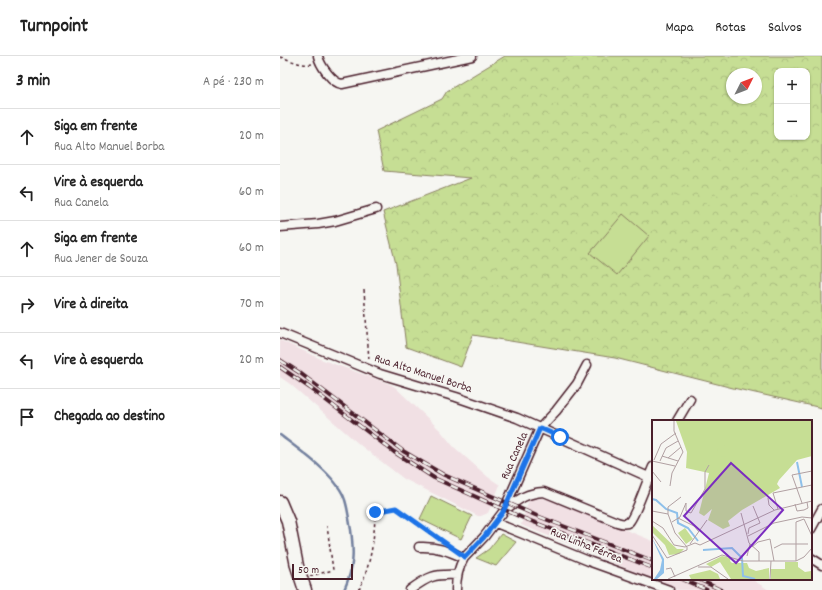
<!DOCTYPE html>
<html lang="pt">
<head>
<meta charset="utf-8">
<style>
  :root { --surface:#fff; --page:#f6f6f6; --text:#222; --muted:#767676; --line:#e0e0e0 }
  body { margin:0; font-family:Dekko,sans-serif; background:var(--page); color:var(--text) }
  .controls { position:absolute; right:12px; top:12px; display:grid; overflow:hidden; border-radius:8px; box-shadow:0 1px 3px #0004 }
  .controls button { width:36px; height:36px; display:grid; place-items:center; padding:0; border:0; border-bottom:1px solid var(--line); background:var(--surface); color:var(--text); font:20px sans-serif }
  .compass { position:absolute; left:446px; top:12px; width:36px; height:36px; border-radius:50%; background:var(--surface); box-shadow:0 1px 3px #0004; rotate:48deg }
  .scale { position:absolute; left:12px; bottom:10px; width:61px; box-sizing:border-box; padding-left:4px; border:2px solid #4a1f2b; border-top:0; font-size:11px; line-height:14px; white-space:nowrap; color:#4a1f2b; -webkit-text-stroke:3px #f6f6f2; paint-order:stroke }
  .stop { position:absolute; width:12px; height:12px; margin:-9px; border:3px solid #1a73e8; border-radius:50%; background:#fff }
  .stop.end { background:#1a73e8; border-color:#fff; box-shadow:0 1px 4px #0008 }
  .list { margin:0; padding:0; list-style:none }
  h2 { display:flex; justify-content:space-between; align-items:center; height:52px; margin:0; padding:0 16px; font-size:17px }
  h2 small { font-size:13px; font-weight:400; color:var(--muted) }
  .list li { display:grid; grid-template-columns:26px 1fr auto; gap:12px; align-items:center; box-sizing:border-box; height:56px; padding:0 16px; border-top:1px solid var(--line) }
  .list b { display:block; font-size:15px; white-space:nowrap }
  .list p { margin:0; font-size:13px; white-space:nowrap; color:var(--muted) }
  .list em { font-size:13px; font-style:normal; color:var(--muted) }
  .icon { flex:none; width:22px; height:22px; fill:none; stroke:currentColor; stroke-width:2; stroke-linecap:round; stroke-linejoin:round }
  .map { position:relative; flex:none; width:542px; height:534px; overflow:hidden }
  header { display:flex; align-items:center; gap:24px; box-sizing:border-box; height:56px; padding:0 20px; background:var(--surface); border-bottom:1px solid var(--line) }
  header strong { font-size:19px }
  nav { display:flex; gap:22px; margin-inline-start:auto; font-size:14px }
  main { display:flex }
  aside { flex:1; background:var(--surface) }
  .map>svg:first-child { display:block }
  .built { fill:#f1e0e4 }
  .forest { fill:url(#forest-crowns); stroke:#887e60; fill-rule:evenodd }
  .park { fill:#c6de94; stroke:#887e60 }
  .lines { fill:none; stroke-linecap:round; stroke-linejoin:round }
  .stream { stroke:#73809e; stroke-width:2.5 }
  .minor-casing { stroke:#4a1f2b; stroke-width:11 }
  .primary-casing { stroke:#4a1f2b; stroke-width:15 }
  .path { stroke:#4a1f2b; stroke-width:1.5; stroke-dasharray:3 3; stroke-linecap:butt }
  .minor { stroke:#f6f6f2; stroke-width:8 }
  .primary { stroke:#f6f6f2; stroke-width:12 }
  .rail-casing { stroke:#4a1f2b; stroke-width:4 }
  .rail { stroke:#f6f6f2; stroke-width:2.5; stroke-dasharray:8; stroke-linecap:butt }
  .route { stroke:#1a73e8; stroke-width:5 }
  .labels { text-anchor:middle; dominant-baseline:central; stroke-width:3.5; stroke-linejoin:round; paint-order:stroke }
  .street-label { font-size:12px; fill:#4a1f2b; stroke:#f6f6f2 }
  .inset-river { fill:none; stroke:#8ec0ea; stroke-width:2 }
  .inset-road { fill:none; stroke:#b1a0a2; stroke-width:1 }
  .view { fill:#7b2cbf; fill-opacity:0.15; stroke:#7b2cbf; stroke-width:2 }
  .inset-edge { fill:none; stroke:#4a1f2b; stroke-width:2 }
</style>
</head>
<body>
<header>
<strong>Turnpoint</strong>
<nav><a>Mapa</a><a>Rotas</a><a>Salvos</a></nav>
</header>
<main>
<aside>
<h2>3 min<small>A pé · 230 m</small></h2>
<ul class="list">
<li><svg class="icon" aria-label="ahead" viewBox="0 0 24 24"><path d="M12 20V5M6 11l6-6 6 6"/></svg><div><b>Siga em frente</b><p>Rua Alto Manuel Borba</p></div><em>20 m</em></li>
<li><svg class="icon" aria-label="left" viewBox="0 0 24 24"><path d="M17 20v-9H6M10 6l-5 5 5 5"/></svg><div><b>Vire à esquerda</b><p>Rua Canela</p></div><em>60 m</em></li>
<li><svg class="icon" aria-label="ahead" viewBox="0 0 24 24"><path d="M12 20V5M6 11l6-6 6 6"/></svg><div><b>Siga em frente</b><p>Rua Jener de Souza</p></div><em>60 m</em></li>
<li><svg class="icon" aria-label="right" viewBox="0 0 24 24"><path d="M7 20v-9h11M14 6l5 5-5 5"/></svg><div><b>Vire à direita</b></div><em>70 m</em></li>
<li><svg class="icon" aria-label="left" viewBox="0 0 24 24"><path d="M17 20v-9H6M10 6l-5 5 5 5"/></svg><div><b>Vire à esquerda</b></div><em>20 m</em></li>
<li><svg class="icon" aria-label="arrive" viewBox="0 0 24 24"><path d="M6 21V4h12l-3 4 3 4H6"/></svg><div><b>Chegada ao destino</b></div></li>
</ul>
</aside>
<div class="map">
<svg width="542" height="534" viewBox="0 0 542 534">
  <defs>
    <pattern id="forest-crowns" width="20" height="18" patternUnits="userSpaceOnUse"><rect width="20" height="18" fill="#c6de94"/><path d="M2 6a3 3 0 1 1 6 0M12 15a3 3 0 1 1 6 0" fill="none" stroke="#acbe80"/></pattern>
  </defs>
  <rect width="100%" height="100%" fill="#f6f6f2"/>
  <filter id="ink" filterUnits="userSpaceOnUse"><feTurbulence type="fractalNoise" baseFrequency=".025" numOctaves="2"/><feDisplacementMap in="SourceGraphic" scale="8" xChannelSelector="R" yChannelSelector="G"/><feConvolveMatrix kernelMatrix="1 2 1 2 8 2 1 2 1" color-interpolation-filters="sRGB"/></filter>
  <g filter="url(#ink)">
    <path class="built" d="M0,284l43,20 67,24 5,3 45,43 14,17 34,30 12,8 -12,28 -7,3h-3l-74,-37 -44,-34 -70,-61 -10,-7z
      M262,442l11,2 100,41v38h98l18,11h-92l-103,-44 -53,-21 8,-26z"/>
    <path class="forest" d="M225,0h317v352l-89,-20 -118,-30 -142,-23 -12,32 -55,-20 -10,-83 -13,-52 88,-34 -87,-7 -8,-40 66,-32 5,-8zM497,15h30v66h-30zM452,18h24v24h-24z"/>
    <path class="park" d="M343,158l26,22 -32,39 -27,-22z
      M151,440l41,20 -11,23 -41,-20z
      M221,478l15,8 -20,24 -20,-8 13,-9z"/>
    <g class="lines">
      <path class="stream" d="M0,379c19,15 58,41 65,65 3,9 4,20 6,30 3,23 3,38 -7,60"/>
      <defs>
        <path id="minor" d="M38,0c2,9 14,27 24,28l130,-28
          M0,171l38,-3 17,-3 41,-12
          M0,277l100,41 76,23 61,21 136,61
          M397,365l13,-22
          M225,454c14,-11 21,-17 39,-18l73,30c3,1 8,3 12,0 6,-5 19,-44 24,-55
          M216,467l95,39 78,28
          M531,473l11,-20
          M139,491c17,-1 30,4 45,11
          M531,502l11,7
          M130,534c19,-14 24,-16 47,-15
          M176,534c0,-12 2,-22 8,-32l20,-21 19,-25 37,-84 16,-17 21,-27 10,-19"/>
        <path id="primary" d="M0,446l8,19 9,45 8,24"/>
      </defs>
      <use href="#minor" class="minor-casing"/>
      <use href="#primary" class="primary-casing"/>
      <path class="path" d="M0,1c11,3 21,9 32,7
        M84,234l5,70
        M30,520l23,-6 -6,-44
        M79,534c11,-23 16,-52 16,-79l21,-3 44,32"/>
      <use href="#minor" class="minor"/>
      <use href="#primary" class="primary"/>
      <defs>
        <path id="rail" d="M0,304l20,13 103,78 41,24 91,40 118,46
          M0,311l30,21 84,64 40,26 89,40 130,50
          M402,523l25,11
          M418,523l23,11"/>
      </defs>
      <use href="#rail" class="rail-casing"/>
      <use href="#rail" class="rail"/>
    </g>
  </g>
  <g class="lines" filter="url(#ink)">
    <path class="route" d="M95,456l21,-4 69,49 19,-20 19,-25 37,-84 20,9"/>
  </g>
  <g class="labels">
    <g class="street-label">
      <text transform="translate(143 318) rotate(18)">Rua Alto Manuel Borba</text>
      <text transform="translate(235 400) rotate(-66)">Rua Canela</text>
      <text transform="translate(306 490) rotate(22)">Rua Linha Férrea</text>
    </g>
  </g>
  <g transform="translate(372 364)">
    <rect width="160" height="160" fill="#f6f6f2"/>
    <path d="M133,142h13v5l7,5 6,-1 1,8h-41v-10h14z" fill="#c6de94"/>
    <path d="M24,1h136v35l-15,4 -18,20 -2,4 3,4 -38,22 -14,11 2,5 -7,3 -15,-9 4,-11 -8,7 -5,-3 10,-40 -23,-5 1,-16zM0,105l25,24h7l-5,5 -10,1 -4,-10 -13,-13zM70,136l9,2 -1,3 2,2h15l2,5 7,3 13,-3v11h-38l-11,-17 -9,5 -5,-3zM58,150l8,4 2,5h-29l-2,-4z" fill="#c6de94"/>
    <path d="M65.5 31a5.5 5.5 0 1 1 11 0a5.5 5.5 0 1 1-11 0ZM33,108l8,11 -7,5 -8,-11z" fill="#c6de94"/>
    <path d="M0,118l12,21v14l-7,6h-3l6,-9 2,-10z" fill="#8ec0ea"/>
    <path class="inset-river" d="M145,42l5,25M0,79l4,1 10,9 11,4 1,10 10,5 10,13M51,130l29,-2 10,10 1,18 12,3"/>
    <path class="inset-road" d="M10,36l16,5M16,38l13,-11M2,40l7,-16 15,-11M0,41l23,5M8,41l6,-13 12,-7M0,51l9,11M18,66l2,-13 11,-21 -9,-21v-10M116,78l1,7 5,5M34,83v8l5,2 14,-24v-17l4,-7M150,83l-10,-28 20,-4M143,84l2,7 7,-1 4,-2 -1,-6M126,89l-5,-16 39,-8M0,91l16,3 7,19 12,14v3l-20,8 -15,-23M89,93l8,30 10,9v9M16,94v-7l13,-10M26,98l16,8 5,6M0,101l11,7 11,17 11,2 10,-4 5,2 75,-35 37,-9M20,102l8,-5 6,-14M96,114l1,-6 11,-5 -7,-17M96,116l26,-13 28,-6 10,1M38,124l17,-24M100,127l6,-5 12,-3 4,22M122,128l8,-4h26M95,136l3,-12M144,141v-39l8,-3 8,17M46,147h13l17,12M14,149l5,-1 4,9M16,159l54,-24 21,6h53l8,-4 8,-9M118,159l1,-18"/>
    <path class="view" d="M79,43l52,47 -47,53 -52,-47z"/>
    <rect width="160" height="160" class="inset-edge"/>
  </g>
</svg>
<div class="controls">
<button>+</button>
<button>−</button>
</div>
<svg class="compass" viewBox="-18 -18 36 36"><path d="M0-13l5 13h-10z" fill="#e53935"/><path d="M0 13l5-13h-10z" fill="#767676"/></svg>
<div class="scale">50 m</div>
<div class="stop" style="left:280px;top:381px"></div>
<div class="stop end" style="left:95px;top:456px"></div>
</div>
</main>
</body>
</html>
